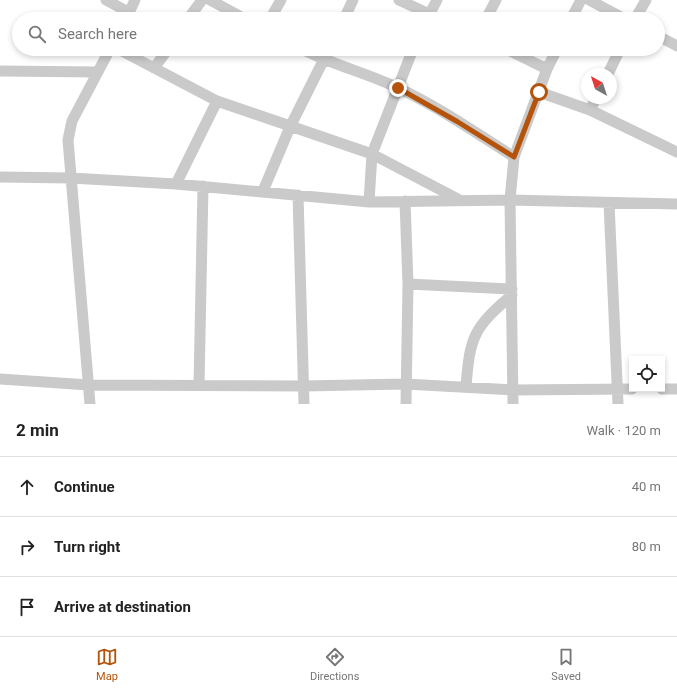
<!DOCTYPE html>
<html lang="en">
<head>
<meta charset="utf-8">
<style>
  :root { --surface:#fff; --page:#f2f2f2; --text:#222; --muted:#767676; --line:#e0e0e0; --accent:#b45309 }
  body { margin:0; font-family:Roboto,sans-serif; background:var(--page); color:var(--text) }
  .controls { position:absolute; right:12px; bottom:12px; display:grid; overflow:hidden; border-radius:0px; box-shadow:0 2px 6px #0003 }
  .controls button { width:36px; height:36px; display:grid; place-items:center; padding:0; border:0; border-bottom:1px solid var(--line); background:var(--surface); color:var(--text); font:20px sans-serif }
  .compass { position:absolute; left:581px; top:68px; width:36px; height:36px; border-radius:50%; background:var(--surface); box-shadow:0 2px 6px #0003; rotate:321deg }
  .stop { position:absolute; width:12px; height:12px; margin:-9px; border:3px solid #b45309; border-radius:50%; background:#fff }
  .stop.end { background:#b45309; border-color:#fff; box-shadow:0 1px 4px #0008 }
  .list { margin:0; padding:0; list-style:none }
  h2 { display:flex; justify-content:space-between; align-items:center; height:52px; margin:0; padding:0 16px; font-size:17px }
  h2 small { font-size:13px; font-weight:400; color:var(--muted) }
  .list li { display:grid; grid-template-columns:26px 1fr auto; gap:12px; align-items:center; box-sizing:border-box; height:60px; padding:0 16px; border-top:1px solid var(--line) }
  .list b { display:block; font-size:15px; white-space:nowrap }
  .list em { font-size:13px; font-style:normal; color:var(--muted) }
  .icon { flex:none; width:22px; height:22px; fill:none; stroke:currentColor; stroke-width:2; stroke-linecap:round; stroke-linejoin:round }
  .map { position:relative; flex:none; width:677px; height:404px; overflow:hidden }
  .search { position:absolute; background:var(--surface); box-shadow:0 2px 6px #0003; left:12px; right:12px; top:12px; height:44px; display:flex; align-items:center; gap:10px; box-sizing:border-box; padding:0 14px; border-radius:22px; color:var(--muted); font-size:15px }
  .sheet { height:232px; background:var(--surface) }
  nav { display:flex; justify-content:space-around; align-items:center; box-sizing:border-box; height:56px; border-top:1px solid var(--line); background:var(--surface); font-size:11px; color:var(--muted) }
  nav a { display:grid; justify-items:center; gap:2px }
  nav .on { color:var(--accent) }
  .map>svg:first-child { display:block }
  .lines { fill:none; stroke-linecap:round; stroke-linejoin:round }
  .minor { stroke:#cacaca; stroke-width:11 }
  .route { stroke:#b45309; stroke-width:5 }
</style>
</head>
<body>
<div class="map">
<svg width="677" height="404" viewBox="0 0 677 404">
  <rect width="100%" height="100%" fill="#fff"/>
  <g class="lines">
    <path class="minor" d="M106,0l24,13
      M210,0l35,19
      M399,0l41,19
      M589,0l36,19
      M126,19l9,-19
      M188,19l14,-19
      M270,19l11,-19
      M344,19l9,-19
      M427,19l10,-19
      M486,19l10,-19
      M571,19l10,-19
      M635,19l11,-19
      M658,36l19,10
      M118,49l99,52 155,53 86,45
      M302,49c31,16 65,24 96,39 41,19 78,45 116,69
      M506,49l41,20
      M154,68l14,-19
      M0,71l97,1
      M608,74l12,-25
      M539,92l51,18 87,42
      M590,110l6,-12
      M0,177l71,1 105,6 193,18 141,-2 167,4
      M176,184l41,-83
      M263,191l27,-64 39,-78
      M298,195l6,209
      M405,201l3,83 -2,120
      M369,202l3,-48 41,-105
      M609,203l9,201
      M408,284l104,5
      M0,379l89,6 215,1 101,-2 108,6 119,-1
      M199,385l4,-199
      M466,386c4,-49 7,-58 46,-91
      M662,389h15
      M90,404l-22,-264 4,-19 38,-72
      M513,404l-3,-204 4,-43 33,-88 10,-20"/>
  </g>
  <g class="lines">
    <path class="route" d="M398,88l60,34 56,35 25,-65"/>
  </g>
</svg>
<div class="controls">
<button><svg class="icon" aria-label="locate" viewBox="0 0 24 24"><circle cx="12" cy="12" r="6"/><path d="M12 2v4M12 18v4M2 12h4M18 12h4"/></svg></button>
</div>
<svg class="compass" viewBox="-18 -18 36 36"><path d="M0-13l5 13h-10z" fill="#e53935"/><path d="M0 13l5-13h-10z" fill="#767676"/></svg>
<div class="stop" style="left:539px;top:92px"></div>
<div class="stop end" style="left:398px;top:88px"></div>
<div class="search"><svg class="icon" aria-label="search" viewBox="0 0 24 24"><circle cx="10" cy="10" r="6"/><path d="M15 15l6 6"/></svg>Search here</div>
</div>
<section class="sheet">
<h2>2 min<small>Walk · 120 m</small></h2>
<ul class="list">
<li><svg class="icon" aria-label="ahead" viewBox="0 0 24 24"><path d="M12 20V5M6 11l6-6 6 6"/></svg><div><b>Continue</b></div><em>40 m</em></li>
<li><svg class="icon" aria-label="right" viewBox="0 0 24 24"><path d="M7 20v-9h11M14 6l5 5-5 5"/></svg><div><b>Turn right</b></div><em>80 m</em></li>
<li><svg class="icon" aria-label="arrive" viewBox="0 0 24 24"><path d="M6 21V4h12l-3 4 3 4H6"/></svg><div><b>Arrive at destination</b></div></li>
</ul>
</section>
<nav>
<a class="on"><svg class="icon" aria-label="map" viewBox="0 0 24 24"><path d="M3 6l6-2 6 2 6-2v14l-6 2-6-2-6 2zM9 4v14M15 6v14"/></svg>Map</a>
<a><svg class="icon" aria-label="directions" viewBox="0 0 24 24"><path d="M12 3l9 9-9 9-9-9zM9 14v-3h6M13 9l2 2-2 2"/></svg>Directions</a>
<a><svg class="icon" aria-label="saved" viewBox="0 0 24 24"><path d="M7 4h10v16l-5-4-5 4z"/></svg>Saved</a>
</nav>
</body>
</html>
